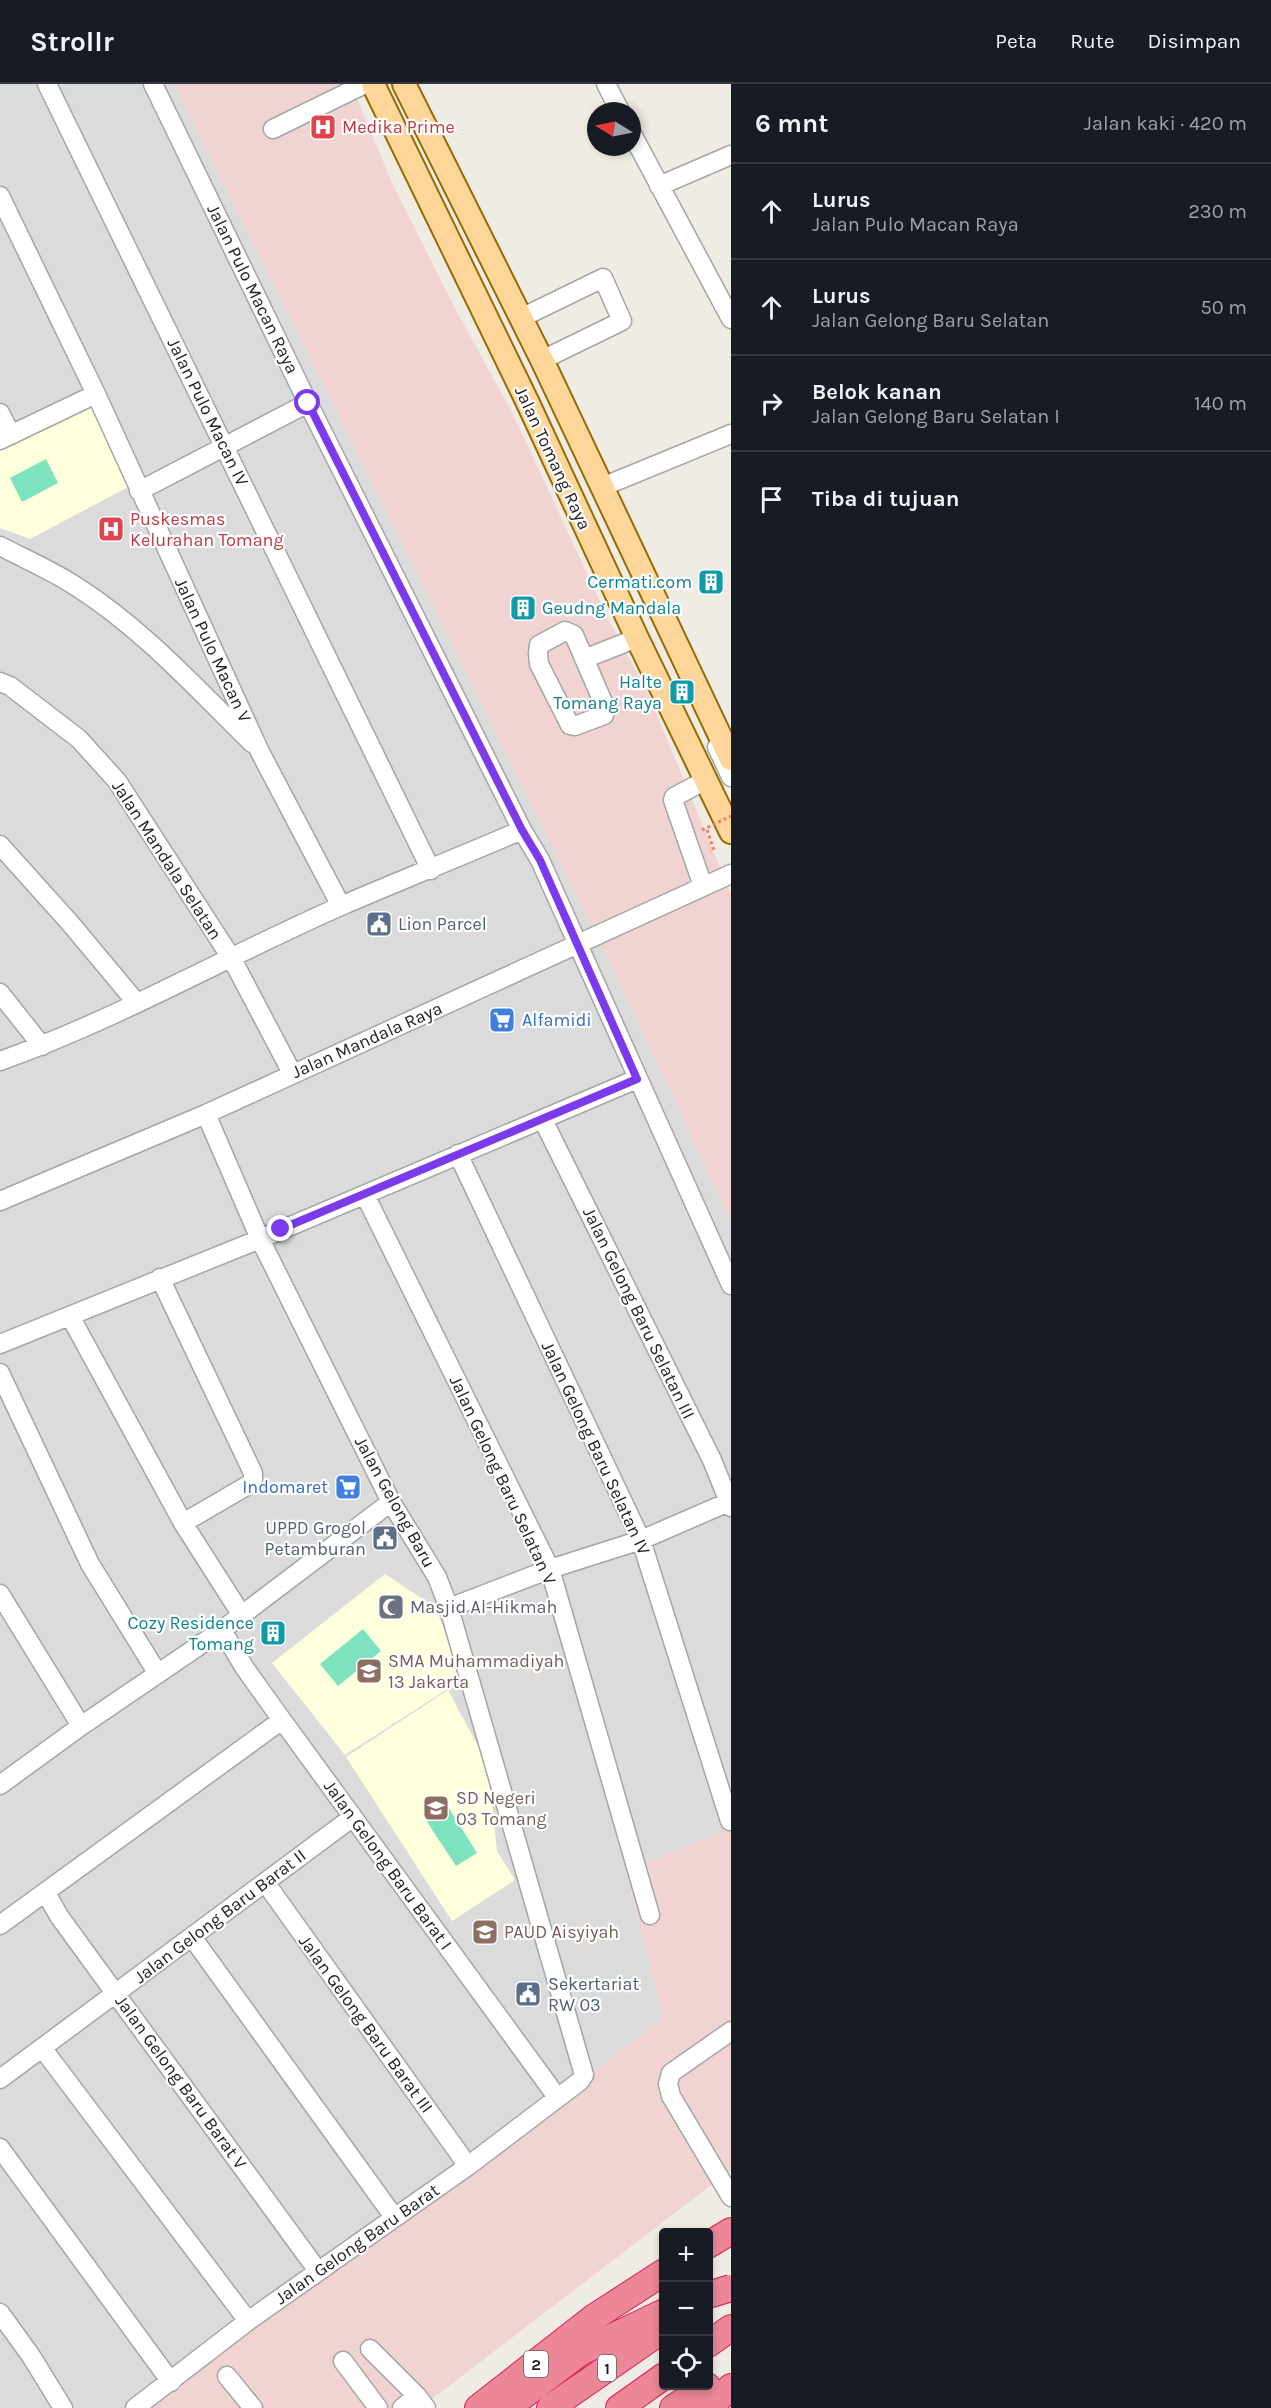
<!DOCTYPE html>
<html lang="id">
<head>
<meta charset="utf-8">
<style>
  :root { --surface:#171b24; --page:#242831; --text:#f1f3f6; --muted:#9ea1a6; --line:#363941 }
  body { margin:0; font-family:Karla,sans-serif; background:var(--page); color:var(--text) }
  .controls { position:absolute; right:18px; bottom:18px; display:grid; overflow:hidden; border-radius:6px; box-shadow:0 3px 9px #0003 }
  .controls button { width:54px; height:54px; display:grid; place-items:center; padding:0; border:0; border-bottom:2px solid var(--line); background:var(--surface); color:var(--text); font:30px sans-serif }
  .compass { position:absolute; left:587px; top:18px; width:54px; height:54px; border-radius:50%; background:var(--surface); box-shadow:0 3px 9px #0003; rotate:280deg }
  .stop { position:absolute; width:18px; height:18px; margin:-14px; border:4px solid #7c3aed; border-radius:50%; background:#fff }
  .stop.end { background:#7c3aed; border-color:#fff; box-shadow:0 2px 6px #0008 }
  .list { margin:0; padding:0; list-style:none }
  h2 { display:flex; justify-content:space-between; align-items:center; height:78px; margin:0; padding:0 24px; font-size:26px }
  h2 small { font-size:20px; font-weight:400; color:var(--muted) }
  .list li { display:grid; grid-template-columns:39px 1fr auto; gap:18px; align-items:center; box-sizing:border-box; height:96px; padding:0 24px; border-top:2px solid var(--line) }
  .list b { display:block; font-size:22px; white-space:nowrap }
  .list p { margin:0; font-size:20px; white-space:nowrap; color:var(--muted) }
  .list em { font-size:20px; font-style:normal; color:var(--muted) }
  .icon { flex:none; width:33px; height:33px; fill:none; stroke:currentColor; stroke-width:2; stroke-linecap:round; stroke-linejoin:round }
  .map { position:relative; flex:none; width:731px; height:2324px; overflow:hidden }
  header { display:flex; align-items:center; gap:36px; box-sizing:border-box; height:84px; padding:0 30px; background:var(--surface); border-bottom:2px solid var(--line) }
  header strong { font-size:28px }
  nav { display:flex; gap:33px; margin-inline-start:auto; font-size:21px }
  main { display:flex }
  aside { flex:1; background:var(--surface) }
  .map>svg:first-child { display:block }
  .residential { fill:#dcdbdb }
  .commercial { fill:#f1d4d2 }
  .education { fill:#feffdd }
  .pitch { fill:#7de3bf }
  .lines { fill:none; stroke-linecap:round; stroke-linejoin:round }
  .minor-casing { stroke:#a5a5a5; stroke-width:21 }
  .major-casing { stroke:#986b00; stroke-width:26 }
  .highway-casing { stroke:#e21c59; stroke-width:28 }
  .path { stroke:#ff7a65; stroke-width:3; stroke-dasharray:3 3; stroke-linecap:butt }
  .minor { stroke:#fff; stroke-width:18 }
  .major { stroke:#ffd699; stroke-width:22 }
  .highway { stroke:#eb8796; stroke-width:26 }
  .highway-bridge-casing { stroke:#e21c59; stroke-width:28; stroke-linecap:butt }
  .path-bridge { stroke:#ff7a65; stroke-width:3; stroke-dasharray:3 3; stroke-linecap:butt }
  .highway-bridge { stroke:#eb8796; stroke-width:26 }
  .route { stroke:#7c3aed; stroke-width:8 }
  .labels { text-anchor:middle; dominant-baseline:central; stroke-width:4.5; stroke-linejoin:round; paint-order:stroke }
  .shield { fill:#fff; stroke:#626262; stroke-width:1.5 }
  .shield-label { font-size:16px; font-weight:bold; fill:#1e1e1e }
  .health-label { font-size:18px; fill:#be3a42; stroke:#fff; text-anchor:start }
  .street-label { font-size:18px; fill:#1e1e1e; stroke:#fff }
  .culture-label { font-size:18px; fill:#0d838f; stroke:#fff; text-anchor:end }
  .service-label { font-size:18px; fill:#4e5e75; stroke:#fff; text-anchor:start }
  .shop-label { font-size:18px; fill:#366cbe; stroke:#fff; text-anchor:start }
  .worship-label { font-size:18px; fill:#5b616d; stroke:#fff; text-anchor:start }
  .education-label { font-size:18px; fill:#785e54; stroke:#fff; text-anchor:start }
</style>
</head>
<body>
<header>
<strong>Strollr</strong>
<nav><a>Peta</a><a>Rute</a><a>Disimpan</a></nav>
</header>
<main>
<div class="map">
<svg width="731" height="2324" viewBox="0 0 731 2324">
  <rect width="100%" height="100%" fill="#efece3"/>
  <path class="residential" d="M0,0h174l432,869 125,268v607l-105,43 37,147 -101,79 -426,311h-136z"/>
  <path class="commercial" d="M174,0h177l42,101 66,131 54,98 96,207 38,70 84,203v327l-125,-268z
    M731,1744v342l-311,238h-284l426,-311 101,-79 -37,-147z"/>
  <path class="education" d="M91,318l43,82 -104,55 -30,-11v-78z
    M385,1490l51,34 27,71 -118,76 -73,-92z
    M448,1606l40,75 9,86 18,29 -63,41 -106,-164z"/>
  <path class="pitch" d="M46,375l12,24 -36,19 -12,-24z
    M363,1545l18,22 -43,35 -18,-22z
    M449,1724l28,45 -21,13 -29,-44z"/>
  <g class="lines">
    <defs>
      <path id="minor" d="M47,0l384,786
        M153,0l155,319 214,427 18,30 191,425
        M606,0l14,27
        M273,45l92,-45
        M632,50l99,185
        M659,102l72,-31
        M0,112l96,198 164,358 81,154
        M521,234l82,-40 19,43 -80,39
        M0,329l11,22
        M0,356l96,-46
        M602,403l129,-53
        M139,407l169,-88
        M0,462c25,13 53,25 77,41 66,42 120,102 175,156
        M565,547l9,4 32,74 -2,6 -29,11 -5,-1 -31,-61 -1,-11 1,-8z
        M584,575l53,-21
        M0,598l10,4 69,53 38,42 115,178 60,114
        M717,663l14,30
        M0,761l70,78 66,79
        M703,802l-30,-86 1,-3 30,-16
        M0,909l42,53
        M0,977c118,-42 227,-105 341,-155 60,-26 121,-50 181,-76
        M543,1036l169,340 19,47
        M458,1070l183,386 89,281
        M365,1111l185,374 100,346
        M0,1117l206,-87 525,-240
        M160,1194l93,195v7l-3,4 -67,39
        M70,1232l113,207 58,91
        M0,1260l260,-105 377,-160
        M0,1289l90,191 68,110
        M0,1510l81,132
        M449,1524l101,-39 91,-29 90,-39
        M222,1546l22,37 38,53 275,377
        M0,1701l81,-59 141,-96 169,-128
        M265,1798l203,284
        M46,1809l13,23 56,77 203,278
        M0,1841l282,-205
        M192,1853l202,280
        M731,1947l-60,42 -3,11 3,12 60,101
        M43,1965l205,272
        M0,1995l353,-262
        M0,2064l171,234
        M0,2229l31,43 32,52
        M370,2265l47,47 9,12
        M343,2277l35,47
        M227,2292l26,32
        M135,2324l113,-87 220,-155 112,-85 4,-6 -135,-467 -12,-31 -46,-75 -131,-263 -54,-125
        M402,2324l15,-12"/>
      <path id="major" d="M373,0l154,317 110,237 94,194
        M404,0l138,276 189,399"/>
      <path id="highway" d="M708,2161l23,-14
        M708,2260l23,-16
        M478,2324l115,-90 71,-46
        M507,2324l74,-56 83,-40
        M550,2324l114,-79
        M619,2324l45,-32
        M673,2324l34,-22
        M708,2324l23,-21"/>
    </defs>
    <use href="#minor" class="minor-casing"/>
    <use href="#major" class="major-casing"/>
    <use href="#highway" class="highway-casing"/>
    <path class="path" d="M707,746l7,20 -3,1"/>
    <use href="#minor" class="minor"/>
    <use href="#major" class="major"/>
    <use href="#highway" class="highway"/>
    <defs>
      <path id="highway-bridge" d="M708,2211l23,-7"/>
    </defs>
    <use href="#highway-bridge" class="highway-bridge-casing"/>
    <path class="path-bridge" d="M702,746l29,-14"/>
    <use href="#highway-bridge" class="highway-bridge"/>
  </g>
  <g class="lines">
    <path class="route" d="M281,1145l356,-150 -97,-219 -18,-30 -214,-427"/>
  </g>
  <defs>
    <symbol id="hospital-square" viewBox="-11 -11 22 22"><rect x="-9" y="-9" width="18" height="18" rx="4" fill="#e0444e" stroke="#fff"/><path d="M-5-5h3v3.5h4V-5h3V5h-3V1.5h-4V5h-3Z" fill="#fff"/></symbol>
    <symbol id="building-square" viewBox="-11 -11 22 22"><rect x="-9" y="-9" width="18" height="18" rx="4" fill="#0f9aa8" stroke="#fff"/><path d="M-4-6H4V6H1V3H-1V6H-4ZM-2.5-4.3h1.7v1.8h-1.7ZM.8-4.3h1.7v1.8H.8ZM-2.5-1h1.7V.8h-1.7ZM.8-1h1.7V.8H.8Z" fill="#fff"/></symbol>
    <symbol id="civic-square" viewBox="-11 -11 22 22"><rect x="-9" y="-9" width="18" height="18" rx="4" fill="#5c6f8a" stroke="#fff"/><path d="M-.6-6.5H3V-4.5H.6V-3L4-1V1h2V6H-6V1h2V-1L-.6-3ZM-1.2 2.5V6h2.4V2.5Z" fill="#fff"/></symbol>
    <symbol id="supermarket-square" viewBox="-11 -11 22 22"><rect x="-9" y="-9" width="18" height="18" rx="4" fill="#3f7fe0" stroke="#fff"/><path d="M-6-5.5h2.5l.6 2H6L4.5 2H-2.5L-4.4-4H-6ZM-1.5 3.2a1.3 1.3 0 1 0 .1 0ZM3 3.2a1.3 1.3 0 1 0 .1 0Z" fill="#fff"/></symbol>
    <symbol id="mosque-square" viewBox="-11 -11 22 22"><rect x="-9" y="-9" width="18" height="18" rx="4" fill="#6b7280" stroke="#fff"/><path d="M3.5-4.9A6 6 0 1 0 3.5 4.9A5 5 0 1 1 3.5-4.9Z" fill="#fff"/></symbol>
    <symbol id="school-square" viewBox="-11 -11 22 22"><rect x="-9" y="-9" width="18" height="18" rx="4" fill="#8d6e63" stroke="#fff"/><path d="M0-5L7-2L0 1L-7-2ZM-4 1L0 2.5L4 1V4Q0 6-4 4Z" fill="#fff"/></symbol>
  </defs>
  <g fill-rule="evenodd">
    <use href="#hospital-square" x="308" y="28" width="30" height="30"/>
    <use href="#hospital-square" x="96" y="430" width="30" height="30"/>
    <use href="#building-square" x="696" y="483" width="30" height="30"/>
    <use href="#building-square" x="508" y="509" width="30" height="30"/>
    <use href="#building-square" x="667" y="593" width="30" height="30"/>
    <use href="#civic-square" x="364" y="825" width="30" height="30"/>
    <use href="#supermarket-square" x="487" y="921" width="30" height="30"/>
    <use href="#supermarket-square" x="333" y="1388" width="30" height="30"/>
    <use href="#civic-square" x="370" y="1439" width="30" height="30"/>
    <use href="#mosque-square" x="376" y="1508" width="30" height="30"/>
    <use href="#building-square" x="258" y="1534" width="30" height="30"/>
    <use href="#school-square" x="354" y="1572" width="30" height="30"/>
    <use href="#school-square" x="421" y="1709" width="30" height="30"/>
    <use href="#school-square" x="470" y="1833" width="30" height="30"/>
    <use href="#civic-square" x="513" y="1895" width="30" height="30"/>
  </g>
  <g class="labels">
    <g class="shield">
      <rect x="524" y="2267" width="24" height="26" rx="4.5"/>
      <rect x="598" y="2271" width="18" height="26" rx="4.5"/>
    </g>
    <g class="shield-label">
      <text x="536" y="2280">2</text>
      <text x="607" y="2284">1</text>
    </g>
    <g class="health-label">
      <text x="342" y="43">Medika Prime</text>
      <text x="130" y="435">Puskesmas<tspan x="130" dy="21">Kelurahan Tomang</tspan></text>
    </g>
    <g class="street-label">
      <text transform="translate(253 205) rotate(64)">Jalan Pulo Macan Raya</text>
      <text transform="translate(208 328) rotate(64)">Jalan Pulo Macan IV</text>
      <text transform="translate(553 374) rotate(65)">Jalan Tomang Raya</text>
      <text transform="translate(213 566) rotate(65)">Jalan Pulo Macan V</text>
      <text transform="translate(167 776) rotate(57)">Jalan Mandala Selatan</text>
      <text transform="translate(367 956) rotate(-24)">Jalan Mandala Raya</text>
      <text transform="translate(639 1229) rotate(64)">Jalan Gelong Baru Selatan III</text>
      <text transform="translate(596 1364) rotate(65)">Jalan Gelong Baru Selatan IV</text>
      <text transform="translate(503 1396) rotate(65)">Jalan Gelong Baru Selatan V</text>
      <text transform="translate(395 1418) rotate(61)">Jalan Gelong Baru</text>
      <text transform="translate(388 1781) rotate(54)">Jalan Gelong Baru Barat I</text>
      <text transform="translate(220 1832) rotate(-37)">Jalan Gelong Baru Barat II</text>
      <text transform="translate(366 1940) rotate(54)">Jalan Gelong Baru Barat III</text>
      <text transform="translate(181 1998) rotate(54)">Jalan Gelong Baru Barat V</text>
      <text transform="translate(357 2160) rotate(-35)">Jalan Gelong Baru Barat</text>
    </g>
    <g class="culture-label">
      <text x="692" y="498">Cermati.com</text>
      <text x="542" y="524" text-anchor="start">Geudng Mandala</text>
      <text x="662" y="598">Halte<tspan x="662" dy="21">Tomang Raya</tspan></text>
      <text x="254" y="1539">Cozy Residence<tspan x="254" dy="21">Tomang</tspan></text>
    </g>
    <g class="service-label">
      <text x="398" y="840">Lion Parcel</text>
      <text x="366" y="1444" text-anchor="end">UPPD Grogol<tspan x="366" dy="21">Petamburan</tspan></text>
      <text x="548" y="1900">Sekertariat<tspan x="548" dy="21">RW 03</tspan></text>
    </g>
    <g class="shop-label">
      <text x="522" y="936">Alfamidi</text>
      <text x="328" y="1403" text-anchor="end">Indomaret</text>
    </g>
    <g class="worship-label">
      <text x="410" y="1523">Masjid Al-Hikmah</text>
    </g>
    <g class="education-label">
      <text x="388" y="1577">SMA Muhammadiyah<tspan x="388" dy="21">13 Jakarta</tspan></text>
      <text x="456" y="1714">SD Negeri<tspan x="456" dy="21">03 Tomang</tspan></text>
      <text x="504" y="1848">PAUD Aisyiyah</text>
    </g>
  </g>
</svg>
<div class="controls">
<button>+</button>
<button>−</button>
<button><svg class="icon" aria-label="locate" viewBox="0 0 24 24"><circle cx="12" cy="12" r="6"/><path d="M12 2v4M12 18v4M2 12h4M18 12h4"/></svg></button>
</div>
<svg class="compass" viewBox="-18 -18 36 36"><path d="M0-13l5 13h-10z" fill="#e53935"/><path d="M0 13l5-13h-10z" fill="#9ea1a6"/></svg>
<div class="stop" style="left:308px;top:319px"></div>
<div class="stop end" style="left:281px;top:1145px"></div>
</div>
<aside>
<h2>6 mnt<small>Jalan kaki · 420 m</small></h2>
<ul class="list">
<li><svg class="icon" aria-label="ahead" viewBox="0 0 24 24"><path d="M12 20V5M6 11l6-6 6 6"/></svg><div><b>Lurus</b><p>Jalan Pulo Macan Raya</p></div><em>230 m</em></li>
<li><svg class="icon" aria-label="ahead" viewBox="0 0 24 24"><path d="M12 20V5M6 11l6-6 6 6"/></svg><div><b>Lurus</b><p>Jalan Gelong Baru Selatan</p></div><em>50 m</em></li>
<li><svg class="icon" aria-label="right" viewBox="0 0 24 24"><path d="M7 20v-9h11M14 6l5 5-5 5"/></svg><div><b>Belok kanan</b><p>Jalan Gelong Baru Selatan I</p></div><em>140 m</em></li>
<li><svg class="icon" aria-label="arrive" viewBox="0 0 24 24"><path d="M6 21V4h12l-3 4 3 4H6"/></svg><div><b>Tiba di tujuan</b></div></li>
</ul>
</aside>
</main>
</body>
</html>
